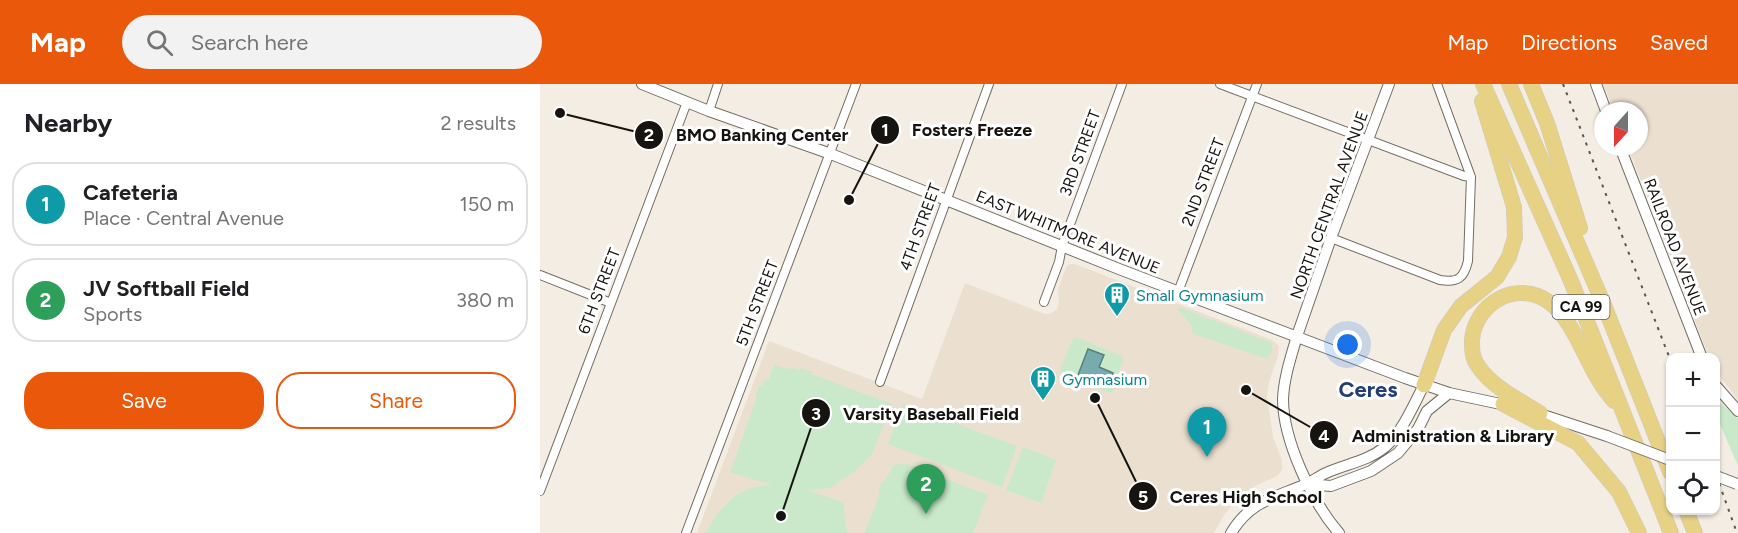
<!DOCTYPE html>
<html lang="en">
<head>
<meta charset="utf-8">
<style>
  :root { --surface:#fff; --page:#f2f2f2; --text:#202124; --muted:#757577; --line:#e0e0e0; --accent:#ea580c }
  body { margin:0; font-family:Figtree,sans-serif; background:var(--page); color:var(--text) }
  .controls { position:absolute; right:18px; bottom:18px; display:grid; overflow:hidden; border-radius:12px; box-shadow:0 2px 4px #0004 }
  .controls button { width:54px; height:54px; display:grid; place-items:center; padding:0; border:0; border-bottom:2px solid var(--line); background:var(--surface); color:var(--text); font:30px sans-serif }
  .compass { position:absolute; left:1054px; top:18px; width:54px; height:54px; border-radius:50%; background:var(--surface); box-shadow:0 2px 4px #0004; rotate:201deg }
  .you { position:absolute; left:808px; top:261px; width:21px; height:21px; margin:-15px; border:4px solid #fff; border-radius:50%; background:#1a73e8; box-shadow:0 0 0 9px #1a73e833 }
  .badge { display:grid; place-items:center; width:39px; height:39px; border-radius:50%; background:var(--accent); color:#fff; font-size:20px; font-weight:700 }
  .pin { position:absolute; translate:-50% -50px; filter:drop-shadow(0 2px 3px #0008) }
  .pin::after { content:''; position:absolute; top:32px; width:21px; height:18px; background:inherit; clip-path:polygon(0 0,100% 0,50% 100%) }
  .list { margin:0; padding:0; list-style:none }
  h2 { display:flex; justify-content:space-between; align-items:center; height:78px; margin:0; padding:0 24px; font-size:26px }
  h2 small { font-size:20px; font-weight:400; color:var(--muted) }
  .list li { display:grid; grid-template-columns:39px 1fr auto; gap:18px; align-items:center; box-sizing:border-box; height:84px; margin:0 12px 12px; padding:0 12px; border:2px solid var(--line); border-radius:24px }
  .list b { display:block; font-size:22px; white-space:nowrap }
  .list p { margin:0; font-size:20px; white-space:nowrap; color:var(--muted) }
  .list em { font-size:20px; font-style:normal; color:var(--muted) }
  .actions { display:flex; gap:12px; padding:18px 24px }
  .actions a { flex:1; padding:14px 0; border:2px solid var(--accent); border-radius:24px; text-align:center; font-size:21px; color:var(--accent) }
  .actions .main { background:var(--accent); color:#fff }
  .icon { flex:none; width:33px; height:33px; fill:none; stroke:currentColor; stroke-width:2; stroke-linecap:round; stroke-linejoin:round }
  .map { position:relative; flex:none; width:1198px; height:449px; overflow:hidden }
  header { display:flex; align-items:center; gap:36px; box-sizing:border-box; height:84px; padding:0 30px; background:var(--accent); color:#fff }
  header strong { font-size:28px }
  nav { display:flex; gap:33px; margin-inline-start:auto; font-size:21px }
  .search { width:420px; height:54px; background:var(--page); display:flex; align-items:center; gap:15px; box-sizing:border-box; padding:0 21px; border-radius:33px; color:var(--muted); font-size:22px }
  main { display:flex }
  aside { flex:1; background:var(--surface) }
  .map>svg:first-child { display:block }
  .built { fill:#ebe0d0 }
  .green { fill:#c9e9ca }
  .water { fill:#78abaf; stroke:#5b7e7f; stroke-width:1.5 }
  .lines { fill:none; stroke-linecap:round; stroke-linejoin:round }
  .minor-casing { stroke:#736d65; stroke-width:10 }
  .tertiary-casing { stroke:#736d65; stroke-width:12 }
  .secondary-casing { stroke:#736d65; stroke-width:12 }
  .motorway-casing { stroke:#cccbca; stroke-width:16 }
  .minor { stroke:#fff; stroke-width:8 }
  .tertiary { stroke:#fff; stroke-width:10 }
  .secondary { stroke:#fff; stroke-width:10 }
  .motorway { stroke:#e6d185; stroke-width:15 }
  .rail { stroke:#5a5650; stroke-width:2; stroke-dasharray:3 6; stroke-linecap:butt }
  .secondary-bridge-casing { stroke:#736d65; stroke-width:12; stroke-linecap:butt }
  .secondary-bridge { stroke:#fff; stroke-width:10 }
  .labels { text-anchor:middle; dominant-baseline:central; stroke-width:6; stroke-linejoin:round; paint-order:stroke }
  .shield { fill:#fff; stroke:#5c5a58; stroke-width:1.5 }
  .shield-label { font-size:15px; font-weight:bold; fill:#161410 }
  .street-label { font-size:16px; fill:#161410; stroke:#fff }
  .culture-label { font-size:16px; fill:#0d838f; stroke:#fff; text-anchor:start }
  .district-label { font-size:22px; font-weight:bold; fill:#213f76; stroke:#fff }
  .leader { fill:none; stroke:#161410; stroke-width:2 }
  .callout-dot { fill:#161410; stroke:#fff; stroke-width:2 }
  .mark-label { font-size:18px; text-anchor:middle; font-weight:bold; fill:#fff }
  .callout-label { font-size:18px; text-anchor:middle; font-weight:bold; fill:#161410; stroke:#fff; stroke-width:6; stroke-linejoin:round; paint-order:stroke }
</style>
</head>
<body>
<header>
<strong>Map</strong>
<div class="search"><svg class="icon" aria-label="search" viewBox="0 0 24 24"><circle cx="10" cy="10" r="6"/><path d="M15 15l6 6"/></svg>Search here</div>
<nav><a>Map</a><a>Directions</a><a>Saved</a></nav>
</header>
<main>
<aside>
<h2>Nearby<small>2 results</small></h2>
<ul class="list">
<li><span class="badge" style="background:#0f9aa8">1</span><div><b>Cafeteria</b><p>Place · Central Avenue</p></div><em>150 m</em></li>
<li><span class="badge" style="background:#2e9e5b">2</span><div><b>JV Softball Field</b><p>Sports</p></div><em>380 m</em></li>
</ul>
<div class="actions"><a class="main">Save</a><a>Share</a></div>
</aside>
<div class="map">
<svg width="1198" height="449" viewBox="0 0 1198 449">
  <rect width="100%" height="100%" fill="#f4ede3"/>
  <path class="built" d="M1063,0h135v316l-22,-29v-13l-7,-1 -81,-210h11v-36h-25z
    M530,180h5l197,76 7,6 -1,10 -9,26 -2,15 6,40 9,23v10l-5,6 -22,10 -20,16 -11,13 -10,18h-517l72,-192 153,58 43,-116 80,31h5l7,-5 2,-6 -1,-14 8,-22z"/>
  <path class="green" d="M639,223l91,35 3,8 -6,9 -74,-25 -2,-9 -13,-15z
    M536,253l48,20 -6,17 2,5 -5,11 -4,3 -35,-12 -3,-5 -13,-5 12,-31z
    M234,281l16,4 5,-1 5,2 1,-2 11,4 -1,2 81,30 -20,50 -17,17 -25,17 -23,2 36,12 4,31h-141c7,-15 23,-36 38,-42 9,-5 18,-5 28,-6l-42,-13 27,-75 -2,-1 4,-10h3l1,-4 6,-3z
    M1176,315l22,20v47l-22,-51z
    M363,320l114,42 -15,41 -114,-43z
    M483,363l33,13 -15,43 -35,-13z
    M362,379l13,4 2,-2 11,4v3l60,23 -15,38h-108l15,-40 -2,-2 4,-10h3l8,-15z"/>
  <path class="water" d="M548,265l16,6 -5,12 14,6 -5,13 -30,-11z"/>
  <g class="lines">
    <defs>
      <path id="minor" d="M680,0l244,92 7,1
        M169,27l9,-27
        M791,154l109,42c18,3 24,-2 28,-19l3,-84 -34,-93
        M0,191l71,28
        M638,208l79,-208
        M504,218l15,-40 3,-16 60,-162
        M340,298l109,-298
        M0,407l147,-389
        M146,449l170,-449"/>
      <path id="tertiary" d="M1056,0l10,27
        M1080,63l82,211
        M757,252c-6,21 -13,41 -14,63 0,41 29,103 56,134
        M1176,302l22,25
        M768,400l23,2 40,-15 27,-18 20,-24 9,-18 22,-18
        M691,449c20,-33 44,-35 75,-49 7,-3 13,-8 20,-11 20,-9 42,-12 59,-26 18,-16 28,-41 39,-62"/>
      <path id="secondary" d="M102,0l67,27 122,43 288,115 286,109 44,15 61,13
        M757,252l34,-98 58,-154
        M994,328l73,24"/>
      <path id="motorway" d="M943,0l88,197 100,252
        M969,0l95,221 66,167
        M991,0l16,39 33,105
        M884,301l20,-55 17,-24 36,-29 12,-20 6,-20 -1,-30 -32,-106
        M963,320l75,39 41,49 20,41
        M1000,329c-21,-13 -48,-26 -62,-47 -6,-8 -6,-16 -6,-26 3,-37 45,-61 77,-38 23,16 36,57 51,80 4,7 9,13 14,19
        M1146,426l9,23"/>
    </defs>
    <use href="#minor" class="minor-casing"/>
    <use href="#tertiary" class="tertiary-casing"/>
    <use href="#secondary" class="secondary-casing"/>
    <use href="#motorway" class="motorway-casing"/>
    <use href="#minor" class="minor"/>
    <use href="#tertiary" class="tertiary"/>
    <use href="#secondary" class="secondary"/>
    <use href="#motorway" class="motorway"/>
    <path class="rail" d="M1023,0l107,275
      M1176,391l21,58"/>
    <defs>
      <path id="secondary-bridge" d="M1067,352l63,24
        M1176,392l21,8"/>
    </defs>
    <use href="#secondary-bridge" class="secondary-bridge-casing"/>
    <use href="#secondary-bridge" class="secondary-bridge"/>
  </g>
  <defs>
    <symbol id="building-pin" viewBox="-11 -11 22 30"><path d="M0 17L-7.5 6A9.5 9.5 0 1 1 7.5 6Z" fill="#0f9aa8" stroke="#fff"/><path d="M-4-6H4V6H1V3H-1V6H-4ZM-2.5-4.3h1.7v1.8h-1.7ZM.8-4.3h1.7v1.8H.8ZM-2.5-1h1.7V.8h-1.7ZM.8-1h1.7V.8H.8Z" fill="#fff"/></symbol>
  </defs>
  <g fill-rule="evenodd">
    <use href="#building-pin" x="562" y="196" width="30" height="40"/>
    <use href="#building-pin" x="488" y="280" width="30" height="40"/>
  </g>
  <g class="labels">
    <rect class="shield" x="1012.5" y="211" width="57" height="24" rx="4.5"/>
    <g class="shield-label">
      <text x="1041" y="223">CA 99</text>
    </g>
    <g class="street-label">
      <text transform="translate(540 69) rotate(-70)">3RD STREET</text>
      <text transform="translate(663 98) rotate(-69)">2ND STREET</text>
      <text transform="translate(789 121) rotate(-70)">NORTH CENTRAL AVENUE</text>
      <text transform="translate(380 143) rotate(-70)">4TH STREET</text>
      <text transform="translate(528 148) rotate(22)">EAST WHITMORE AVENUE</text>
      <text transform="translate(1135 163) rotate(69)">RAILROAD AVENUE</text>
      <text transform="translate(59 207) rotate(-69)">6TH STREET</text>
      <text transform="translate(217 219) rotate(-69)">5TH STREET</text>
    </g>
    <g class="culture-label">
      <text x="596" y="211">Small Gymnasium</text>
      <text x="522" y="295">Gymnasium</text>
    </g>
    <g class="district-label">
      <text x="828" y="305">Ceres</text>
    </g>
  </g>
  <path class="leader" d="M309 116L345 46M20 29L109 51M241 432L276 329M706 306L784 351M555 314L603 412"/>
  <g class="callout-dot">
    <circle cx="309" cy="116" r="6"/>
    <circle cx="20" cy="29" r="6"/>
    <circle cx="241" cy="432" r="6"/>
    <circle cx="706" cy="306" r="6"/>
    <circle cx="555" cy="314" r="6"/>
    <circle cx="345" cy="46" r="15"/>
    <circle cx="109" cy="51" r="15"/>
    <circle cx="276" cy="329" r="15"/>
    <circle cx="784" cy="351" r="15"/>
    <circle cx="603" cy="412" r="15"/>
  </g>
  <g class="mark-label">
    <text x="345" y="52">1</text>
    <text x="109" y="57">2</text>
    <text x="276" y="336">3</text>
    <text x="784" y="358">4</text>
    <text x="603" y="419">5</text>
  </g>
  <g class="callout-label">
    <text x="432" y="52">Fosters Freeze</text>
    <text x="222" y="57">BMO Banking Center</text>
    <text x="391" y="336">Varsity Baseball Field</text>
    <text x="913" y="358">Administration &amp; Library</text>
    <text x="706" y="419">Ceres High School</text>
  </g>
</svg>
<div class="controls">
<button>+</button>
<button>−</button>
<button><svg class="icon" aria-label="locate" viewBox="0 0 24 24"><circle cx="12" cy="12" r="6"/><path d="M12 2v4M12 18v4M2 12h4M18 12h4"/></svg></button>
</div>
<svg class="compass" viewBox="-18 -18 36 36"><path d="M0-13l5 13h-10z" fill="#e53935"/><path d="M0 13l5-13h-10z" fill="#757577"/></svg>
<div class="you"></div>
<div class="pin badge" style="left:667px;top:373px;background:#0f9aa8">1</div>
<div class="pin badge" style="left:386px;top:430px;background:#2e9e5b">2</div>
</div>
</main>
</body>
</html>
